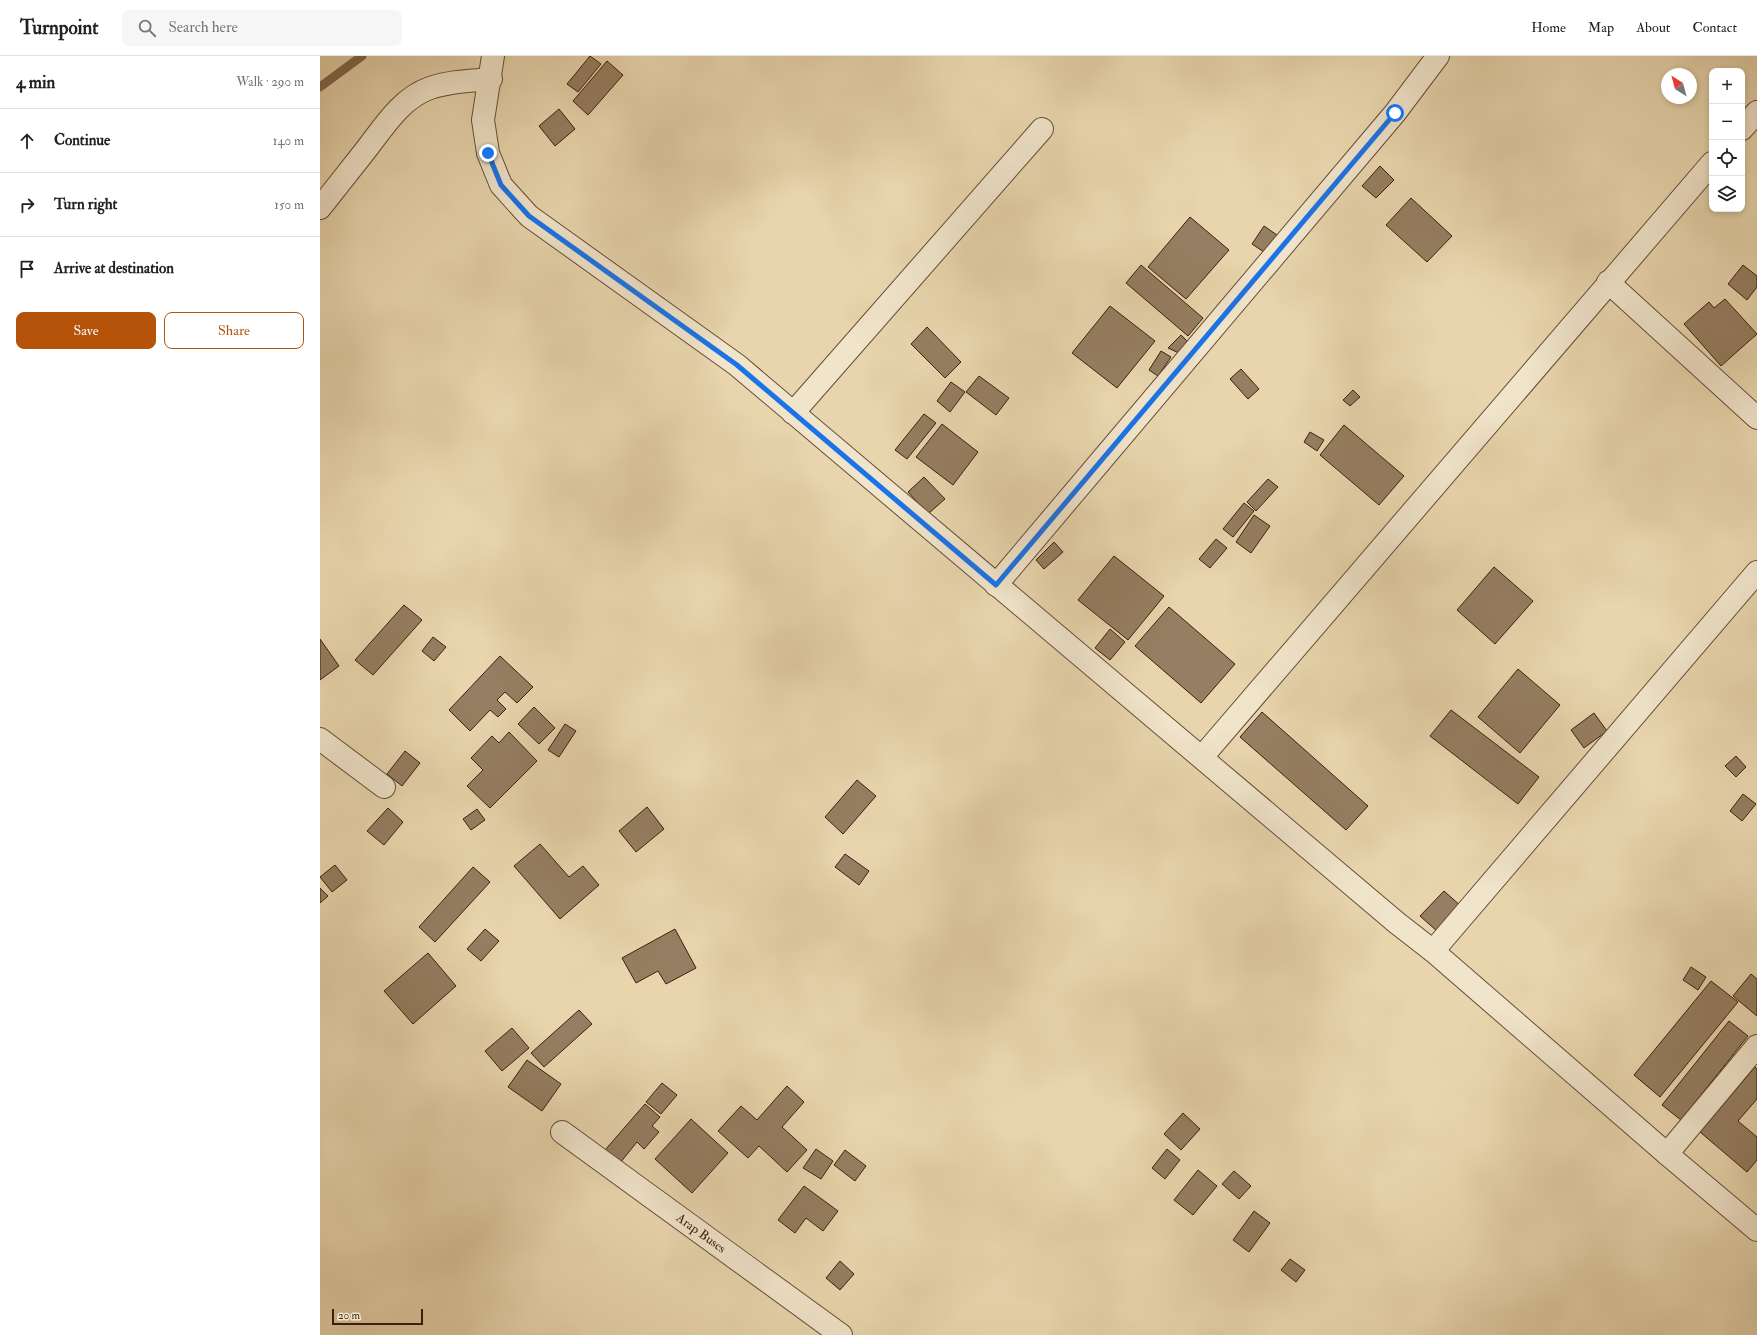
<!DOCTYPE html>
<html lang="en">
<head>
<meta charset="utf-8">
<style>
  :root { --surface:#fff; --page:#f6f6f6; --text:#222; --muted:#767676; --line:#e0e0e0; --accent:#b45309 }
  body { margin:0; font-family:"IM FELL Double Pica",serif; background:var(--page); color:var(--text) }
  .controls { position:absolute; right:12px; top:12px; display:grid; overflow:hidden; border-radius:8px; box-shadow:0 2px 6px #0003 }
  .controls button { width:36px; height:36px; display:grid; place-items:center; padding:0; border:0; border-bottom:1px solid var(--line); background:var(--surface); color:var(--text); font:20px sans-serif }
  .compass { position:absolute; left:1341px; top:12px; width:36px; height:36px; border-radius:50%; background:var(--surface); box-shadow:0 2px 6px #0003; rotate:324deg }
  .scale { position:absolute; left:12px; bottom:10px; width:91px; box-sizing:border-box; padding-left:4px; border:2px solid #3c1f0f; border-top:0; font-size:11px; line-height:14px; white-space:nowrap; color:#3c1f0f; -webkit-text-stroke:3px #f0e4ca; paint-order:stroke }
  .stop { position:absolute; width:12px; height:12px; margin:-9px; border:3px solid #1a73e8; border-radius:50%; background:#fff }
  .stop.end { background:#1a73e8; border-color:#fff; box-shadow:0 1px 4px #0008 }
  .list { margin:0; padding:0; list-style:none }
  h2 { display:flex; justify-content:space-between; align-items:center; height:52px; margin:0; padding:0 16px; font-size:17px }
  h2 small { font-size:13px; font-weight:400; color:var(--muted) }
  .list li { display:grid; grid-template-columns:26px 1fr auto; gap:12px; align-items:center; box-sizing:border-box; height:64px; padding:0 16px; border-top:1px solid var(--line) }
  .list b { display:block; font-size:15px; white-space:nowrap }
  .list em { font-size:13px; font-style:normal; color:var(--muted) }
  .actions { display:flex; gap:8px; padding:12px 16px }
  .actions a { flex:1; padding:9px 0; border:1px solid var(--accent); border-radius:8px; text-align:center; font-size:14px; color:var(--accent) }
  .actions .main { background:var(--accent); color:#fff }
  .icon { flex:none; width:22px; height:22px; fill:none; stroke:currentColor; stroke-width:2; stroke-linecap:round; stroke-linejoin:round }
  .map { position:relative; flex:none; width:1437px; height:1279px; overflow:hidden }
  header { display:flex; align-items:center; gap:24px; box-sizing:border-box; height:56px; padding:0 20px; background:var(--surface); border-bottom:1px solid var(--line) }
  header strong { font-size:19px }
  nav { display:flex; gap:22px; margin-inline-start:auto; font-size:14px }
  .search { width:280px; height:36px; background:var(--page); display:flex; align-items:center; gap:10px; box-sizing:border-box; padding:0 14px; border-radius:8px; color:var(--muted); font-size:15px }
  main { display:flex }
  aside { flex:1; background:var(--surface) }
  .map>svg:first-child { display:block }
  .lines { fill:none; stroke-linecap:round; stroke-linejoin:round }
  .stream { stroke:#80674d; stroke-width:9 }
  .building { fill:#957e61; stroke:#3c1f0f }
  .minor-casing { stroke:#674c36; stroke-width:24 }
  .minor { stroke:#f0e4ca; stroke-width:22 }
  .route { stroke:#1a73e8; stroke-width:5 }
  .labels { text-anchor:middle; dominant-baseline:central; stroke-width:3.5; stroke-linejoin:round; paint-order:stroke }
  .street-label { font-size:13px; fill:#3c1f0f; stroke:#f0e4ca }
</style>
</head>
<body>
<header>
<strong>Turnpoint</strong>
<div class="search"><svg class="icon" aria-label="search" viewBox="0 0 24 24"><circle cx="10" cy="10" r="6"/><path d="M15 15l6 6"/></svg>Search here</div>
<nav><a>Home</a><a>Map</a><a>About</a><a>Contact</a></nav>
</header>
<main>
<aside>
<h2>4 min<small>Walk · 290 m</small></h2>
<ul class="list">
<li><svg class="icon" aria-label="ahead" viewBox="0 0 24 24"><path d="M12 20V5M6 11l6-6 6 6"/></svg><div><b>Continue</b></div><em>140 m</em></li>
<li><svg class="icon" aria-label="right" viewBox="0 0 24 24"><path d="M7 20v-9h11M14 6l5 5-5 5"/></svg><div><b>Turn right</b></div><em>150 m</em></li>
<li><svg class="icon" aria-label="arrive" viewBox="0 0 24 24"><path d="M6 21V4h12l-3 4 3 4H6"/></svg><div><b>Arrive at destination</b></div></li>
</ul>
<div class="actions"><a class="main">Save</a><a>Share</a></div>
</aside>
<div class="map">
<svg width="1437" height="1279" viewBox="0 0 1437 1279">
  <rect width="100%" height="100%" fill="#e8d5ad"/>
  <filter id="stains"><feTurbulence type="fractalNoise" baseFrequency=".005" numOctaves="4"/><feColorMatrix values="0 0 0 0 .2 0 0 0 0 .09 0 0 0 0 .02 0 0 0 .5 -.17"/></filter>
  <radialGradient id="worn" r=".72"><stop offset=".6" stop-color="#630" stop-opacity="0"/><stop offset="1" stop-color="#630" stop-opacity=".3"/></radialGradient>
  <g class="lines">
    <path class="stream" d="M0,31l42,-31"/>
  </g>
  <path class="building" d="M270,0l11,8 -23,28 -11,-8z
    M287,5l16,14 -35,40 -15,-14z
    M239,53l16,20 -20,17 -16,-20z
    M1060,110l14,14 -18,18 -14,-12z
    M1091,142l41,38 -25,26 -41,-37z
    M870,161l39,33 -43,49 -38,-32z
    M944,170l13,9 -13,17 -12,-8z
    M821,209l62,53 -15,18 -62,-53z
    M1423,209l14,11v11l-10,13 -19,-16z
    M1405,243l32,35 -36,32 -37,-42 25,-22 5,6z
    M790,250l45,35 -38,47 -45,-35z
    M607,271l34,35 -16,16 -34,-34z
    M861,279l6,6 -6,13 -13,-6z
    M841,295l10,6 -13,19 -9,-6z
    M921,313l18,20 -11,10 -18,-20z
    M659,320l30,22 -13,17 -30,-23z
    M631,326l14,10 -15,20 -13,-11z
    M1033,334l7,7 -10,9 -7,-6z
    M604,358l12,9 -29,36 -12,-9z
    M622,368l36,28 -25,33 -37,-28z
    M1024,369l60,51 -25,29 -59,-50z
    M990,376l14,8 -7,11 -13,-9z
    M604,421l21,22 -17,15 -20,-22z
    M948,423l10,8 -22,24 -9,-9z
    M924,447l10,8 -21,26 -10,-8z
    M934,459l16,11 -19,27 -15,-11z
    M896,483l11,9 -17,20 -11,-9z
    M734,486l9,10 -19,17 -8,-9z
    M794,500l50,40 -36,44 -50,-40z
    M1174,511l39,34 -38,43 -38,-34z
    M84,549l18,15 -49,55 -18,-15z
    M849,551l66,57 -34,39 -66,-57z
    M790,573l15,13 -15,18 -15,-12z
    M113,581l13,10 -12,14 -12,-10z
    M0,583l19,27 -19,14z
    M180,600l33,31 -16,16 -12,-11 -8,8 9,9 -8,8 -8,-7 -20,21 -21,-21z
    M1198,613l42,36 -40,48 -42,-36z
    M214,651l21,21 -16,16 -21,-20z
    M1131,654l88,67 -21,27 -88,-68z
    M942,656l106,94 -22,24 -106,-93z
    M1274,657l13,18 -23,17 -13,-18z
    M245,668l11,7 -17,26 -11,-7z
    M189,676l28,29 -47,47 -23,-22 16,-16 -12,-12 21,-22 7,7z
    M85,695l15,12 -18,23 -15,-12z
    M1416,700l10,11 -10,10 -11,-11z
    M537,724l19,16 -33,38 -18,-17z
    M1423,738l13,10 -14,17 -12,-10z
    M327,751l17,22 -28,23 -17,-21z
    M68,752l15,14 -19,23 -17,-14z
    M157,753l8,11 -14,10 -8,-11z
    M220,788l29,33 14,-11 16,19 -39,34 -46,-53z
    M525,798l24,17 -10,14 -24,-18z
    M15,809l12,15 -15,12 -12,-15z
    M153,811l17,15 -55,60 -16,-15z
    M0,832l8,8 -8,7z
    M1124,835l18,16 -24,25 -18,-16z
    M165,873l14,12 -18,20 -14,-12z
    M355,873l21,39 -30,16 -8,-13 -22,12 -14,-25z
    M108,897l28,33 -43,38 -29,-33z
    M1371,911l15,10 -8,13 -15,-10z
    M1431,918l6,5v37l-24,-20z
    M1391,925l27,21 -78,95 -26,-22z
    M259,954l13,14 -48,43 -13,-14z
    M1409,965l19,15 -67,84 -19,-15z
    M192,972l17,20 -27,23 -17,-20z
    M207,1004l34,24 -19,27 -34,-24z
    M1435,1011l2,2v30l-19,22 19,16v23l-10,12 -47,-40z
    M342,1027l15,12 -16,19 -15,-12z
    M467,1030l17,16 -22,25 25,23 -20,22 -28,-26 -11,12 -30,-27 23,-25 16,14z
    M325,1048l15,13 -8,9 7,6 -15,17 -7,-7 -17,21 -15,-13z
    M863,1057l17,16 -19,21 -17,-16z
    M371,1063l37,34 -36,40 -37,-34z
    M496,1093l17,12 -12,18 -18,-11z
    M847,1093l13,11 -15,19 -13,-11z
    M525,1094l21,16 -11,15 -21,-16z
    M878,1114l19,16 -24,29 -19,-15z
    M914,1115l17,15 -12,13 -17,-15z
    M484,1130l34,25 -15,20 -17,-13 -11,15 -17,-13z
    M934,1155l16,12 -21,29 -16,-12z
    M970,1203l15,11 -9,12 -15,-12z
    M520,1205l14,13 -14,16 -14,-12z"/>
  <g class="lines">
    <defs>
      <g id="minor">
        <path d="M173,0l-10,64 5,33 13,32 28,31 208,149 660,558 36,28 234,203 90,76"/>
        <path d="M1422,73l15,-17"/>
        <path d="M0,152c15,-19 30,-38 45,-57 18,-23 36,-53 65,-63 19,-7 41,-7 61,-9"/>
        <path d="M1288,226l149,136"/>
        <path d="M473,357l249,-284"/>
        <path d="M676,529l399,-472 43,-57"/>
        <path d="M0,683l64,48"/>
        <path d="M882,701l510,-594"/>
        <path d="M1113,895l324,-379"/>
        <path id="s1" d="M242,1076l279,203"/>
        <path d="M1347,1098l90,-108"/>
      </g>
    </defs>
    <use href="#minor" class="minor-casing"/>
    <use href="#minor" class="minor"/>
  </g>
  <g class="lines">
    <path class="route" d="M168,97l13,32 28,31 208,149 259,220 399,-472"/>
  </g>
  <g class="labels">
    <g class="street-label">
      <text stroke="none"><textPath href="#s1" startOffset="172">Arap Buses</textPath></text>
    </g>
  </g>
  <rect width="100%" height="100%" filter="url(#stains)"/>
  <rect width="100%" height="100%" fill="url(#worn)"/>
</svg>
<div class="controls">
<button>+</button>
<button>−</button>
<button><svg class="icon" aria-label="locate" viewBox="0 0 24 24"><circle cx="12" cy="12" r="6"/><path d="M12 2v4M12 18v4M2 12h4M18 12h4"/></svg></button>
<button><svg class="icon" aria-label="layers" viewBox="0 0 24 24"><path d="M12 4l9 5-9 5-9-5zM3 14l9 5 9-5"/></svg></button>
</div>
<svg class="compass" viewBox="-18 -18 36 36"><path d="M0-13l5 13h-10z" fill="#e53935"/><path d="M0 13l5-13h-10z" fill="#767676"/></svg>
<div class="scale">20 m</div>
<div class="stop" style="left:1075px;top:57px"></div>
<div class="stop end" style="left:168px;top:97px"></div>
</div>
</main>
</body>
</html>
